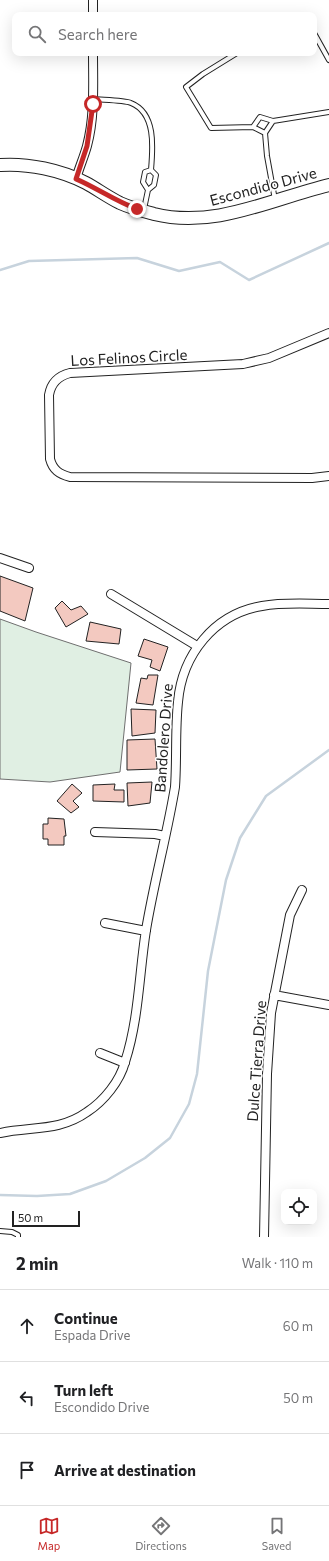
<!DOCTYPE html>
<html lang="en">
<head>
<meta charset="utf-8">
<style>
  :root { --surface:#fff; --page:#f2f2f2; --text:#202124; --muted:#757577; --line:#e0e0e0; --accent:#c62828 }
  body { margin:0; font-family:Commissioner,sans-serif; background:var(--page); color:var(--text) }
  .controls { position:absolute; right:12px; bottom:12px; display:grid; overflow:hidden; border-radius:8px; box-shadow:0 4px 16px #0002 }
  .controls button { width:36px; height:36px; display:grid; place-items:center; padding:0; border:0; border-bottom:1px solid var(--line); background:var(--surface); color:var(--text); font:20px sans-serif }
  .scale { position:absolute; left:12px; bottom:10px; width:68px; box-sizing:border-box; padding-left:4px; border:2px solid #222; border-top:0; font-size:11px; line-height:14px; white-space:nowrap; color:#222; -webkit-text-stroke:3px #fff; paint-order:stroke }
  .stop { position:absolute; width:12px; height:12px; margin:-9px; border:3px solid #c62828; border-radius:50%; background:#fff }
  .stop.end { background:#c62828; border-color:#fff; box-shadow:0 1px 4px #0008 }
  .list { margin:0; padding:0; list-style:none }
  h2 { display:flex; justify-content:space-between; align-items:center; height:52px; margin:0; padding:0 16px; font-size:17px }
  h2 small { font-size:13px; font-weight:400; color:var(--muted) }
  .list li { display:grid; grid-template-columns:26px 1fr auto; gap:12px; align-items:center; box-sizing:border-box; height:72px; padding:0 16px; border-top:1px solid var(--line) }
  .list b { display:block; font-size:15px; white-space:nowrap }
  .list p { margin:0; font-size:13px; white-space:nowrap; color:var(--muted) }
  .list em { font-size:13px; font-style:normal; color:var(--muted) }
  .icon { flex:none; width:22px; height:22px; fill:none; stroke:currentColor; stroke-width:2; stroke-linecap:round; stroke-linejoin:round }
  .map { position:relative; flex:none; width:329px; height:1237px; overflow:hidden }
  .search { position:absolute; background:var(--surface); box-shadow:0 4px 16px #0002; left:12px; right:12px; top:12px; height:44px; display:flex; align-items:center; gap:10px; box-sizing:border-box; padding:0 14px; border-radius:8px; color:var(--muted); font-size:15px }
  .sheet { height:268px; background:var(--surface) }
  nav { display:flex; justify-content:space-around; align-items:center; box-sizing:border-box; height:56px; border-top:1px solid var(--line); background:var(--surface); font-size:11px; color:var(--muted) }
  nav a { display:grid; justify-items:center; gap:2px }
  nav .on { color:var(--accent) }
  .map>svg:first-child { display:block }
  .green { fill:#e0efe3; stroke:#6f6f6f }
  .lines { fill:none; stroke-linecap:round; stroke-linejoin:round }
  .stream { stroke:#c7d3dd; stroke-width:2.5 }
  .building { fill:#f3c9c0; stroke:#222 }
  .lane-casing { stroke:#222; stroke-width:6 }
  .street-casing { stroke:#222; stroke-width:10 }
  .secondary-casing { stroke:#222; stroke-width:14 }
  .lane { stroke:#fff; stroke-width:4 }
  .street { stroke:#fff; stroke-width:8 }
  .secondary { stroke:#fff; stroke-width:12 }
  .route { stroke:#c62828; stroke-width:5 }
  .labels { text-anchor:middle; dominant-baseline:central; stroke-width:3; stroke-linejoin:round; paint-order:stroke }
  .street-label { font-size:15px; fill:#222; stroke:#fff }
</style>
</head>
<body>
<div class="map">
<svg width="329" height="1237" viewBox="0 0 329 1237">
  <rect width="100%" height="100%" fill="#fff"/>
  <path class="green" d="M0,619l36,13 95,31 -11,109 -70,10 -50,-3z"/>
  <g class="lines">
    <path class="stream" d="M0,270l29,-9 108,-3 42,13 41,-9 29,18 80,-37
      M0,1195l37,1 33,-2 36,-13 39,-23 25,-20 19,-34 8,-30 11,-103 18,-91 14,-42 26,-42 63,-46"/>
  </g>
  <path class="building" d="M0,576l33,12 -8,33 -25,-10z
    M62,601l9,9 10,-4 7,8 -22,13 -11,-19z
    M90,622l31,7 -2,15 -33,-3z
    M144,639l24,8 -8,24 -10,-4 2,-7 -14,-4z
    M148,675h10l-5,30 -17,-2 5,-25 6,1z
    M131,709l25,1 -1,23 -23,3z
    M155,739l2,30 -30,1v-30z
    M152,782l-2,21 -22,3 -1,-23z
    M72,784l10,9 -9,8 6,6 -8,6 -14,-12z
    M115,784l-1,6h10v12l-31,-1v-16z
    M48,818l16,1 2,17h-2v9h-16v-6h-5v-15h5z"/>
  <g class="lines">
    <defs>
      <path id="lane" d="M314,33l15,27
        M237,53l-34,21 -17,13 25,41 42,-1 12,6
        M93,99c9,1 31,1 38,4 25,10 22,44 20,67l-6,2 -2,10 5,8 6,-5 2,-10 -5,-5
        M253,127l7,-10 13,4
        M275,200l-8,-44 -2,-23 8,-12 56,-9
        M144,209l4,-19
        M0,1231l12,1 6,3v2"/>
      <path id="street" d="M93,15v-15
        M76,179c3,-11 8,-22 11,-33 8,-30 6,-62 6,-93
        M329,333l-60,25 -26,6 -173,9c-12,3 -19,10 -21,22l1,64c3,11 9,15 20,18l242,1 17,-2
        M0,558l29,10
        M111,594l86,52
        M95,832l60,2 10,2
        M105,923l41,8
        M274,995l55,10
        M100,1053l25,10
        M0,1133c31,-7 59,-1 87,-21 17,-11 33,-31 38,-50 14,-43 14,-88 21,-132 8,-48 21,-95 29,-143 2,-28 0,-57 3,-85 4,-47 36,-88 84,-96 22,-4 45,-2 67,-2
        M264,1237l3,-163 4,-61 19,-98 12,-25"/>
      <path id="secondary" d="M0,165c28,-2 61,5 86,18 11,6 22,14 34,20 11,5 23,8 34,11 61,15 117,-15 175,-29"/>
    </defs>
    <use href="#lane" class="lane-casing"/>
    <use href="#street" class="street-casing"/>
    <use href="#secondary" class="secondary-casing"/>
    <use href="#lane" class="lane"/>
    <use href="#street" class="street"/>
    <use href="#secondary" class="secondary"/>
  </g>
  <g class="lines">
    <path class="route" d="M93,104l-6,42 -11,33c21,9 39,22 61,30"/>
  </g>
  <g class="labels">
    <g class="street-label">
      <text transform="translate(263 186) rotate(-15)">Escondido Drive</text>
      <text transform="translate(129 357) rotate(-3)">Los Felinos Circle</text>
      <text transform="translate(163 738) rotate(-86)">Bandolero Drive</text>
      <text transform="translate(256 1061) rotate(-86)">Dulce Tierra Drive</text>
    </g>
  </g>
</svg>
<div class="controls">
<button><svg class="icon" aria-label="locate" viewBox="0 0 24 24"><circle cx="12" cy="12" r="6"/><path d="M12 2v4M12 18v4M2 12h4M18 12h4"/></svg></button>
</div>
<div class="scale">50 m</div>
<div class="stop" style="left:93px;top:104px"></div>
<div class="stop end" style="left:137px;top:209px"></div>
<div class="search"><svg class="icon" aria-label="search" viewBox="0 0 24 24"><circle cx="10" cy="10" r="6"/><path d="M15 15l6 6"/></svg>Search here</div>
</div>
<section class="sheet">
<h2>2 min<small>Walk · 110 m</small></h2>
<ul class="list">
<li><svg class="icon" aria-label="ahead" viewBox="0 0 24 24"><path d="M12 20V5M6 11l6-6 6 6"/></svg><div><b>Continue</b><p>Espada Drive</p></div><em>60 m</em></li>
<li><svg class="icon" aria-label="left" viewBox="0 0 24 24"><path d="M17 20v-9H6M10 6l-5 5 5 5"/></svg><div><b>Turn left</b><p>Escondido Drive</p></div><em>50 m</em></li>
<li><svg class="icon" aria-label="arrive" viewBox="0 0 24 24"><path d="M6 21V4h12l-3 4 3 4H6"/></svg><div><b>Arrive at destination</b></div></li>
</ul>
</section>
<nav>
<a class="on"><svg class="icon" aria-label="map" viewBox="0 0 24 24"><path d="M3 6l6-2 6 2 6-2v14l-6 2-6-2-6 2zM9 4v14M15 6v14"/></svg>Map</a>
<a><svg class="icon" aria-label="directions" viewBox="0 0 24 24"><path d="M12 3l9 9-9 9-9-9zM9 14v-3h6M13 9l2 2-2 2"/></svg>Directions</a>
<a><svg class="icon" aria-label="saved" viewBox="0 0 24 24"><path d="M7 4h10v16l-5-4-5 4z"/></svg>Saved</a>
</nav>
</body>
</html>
